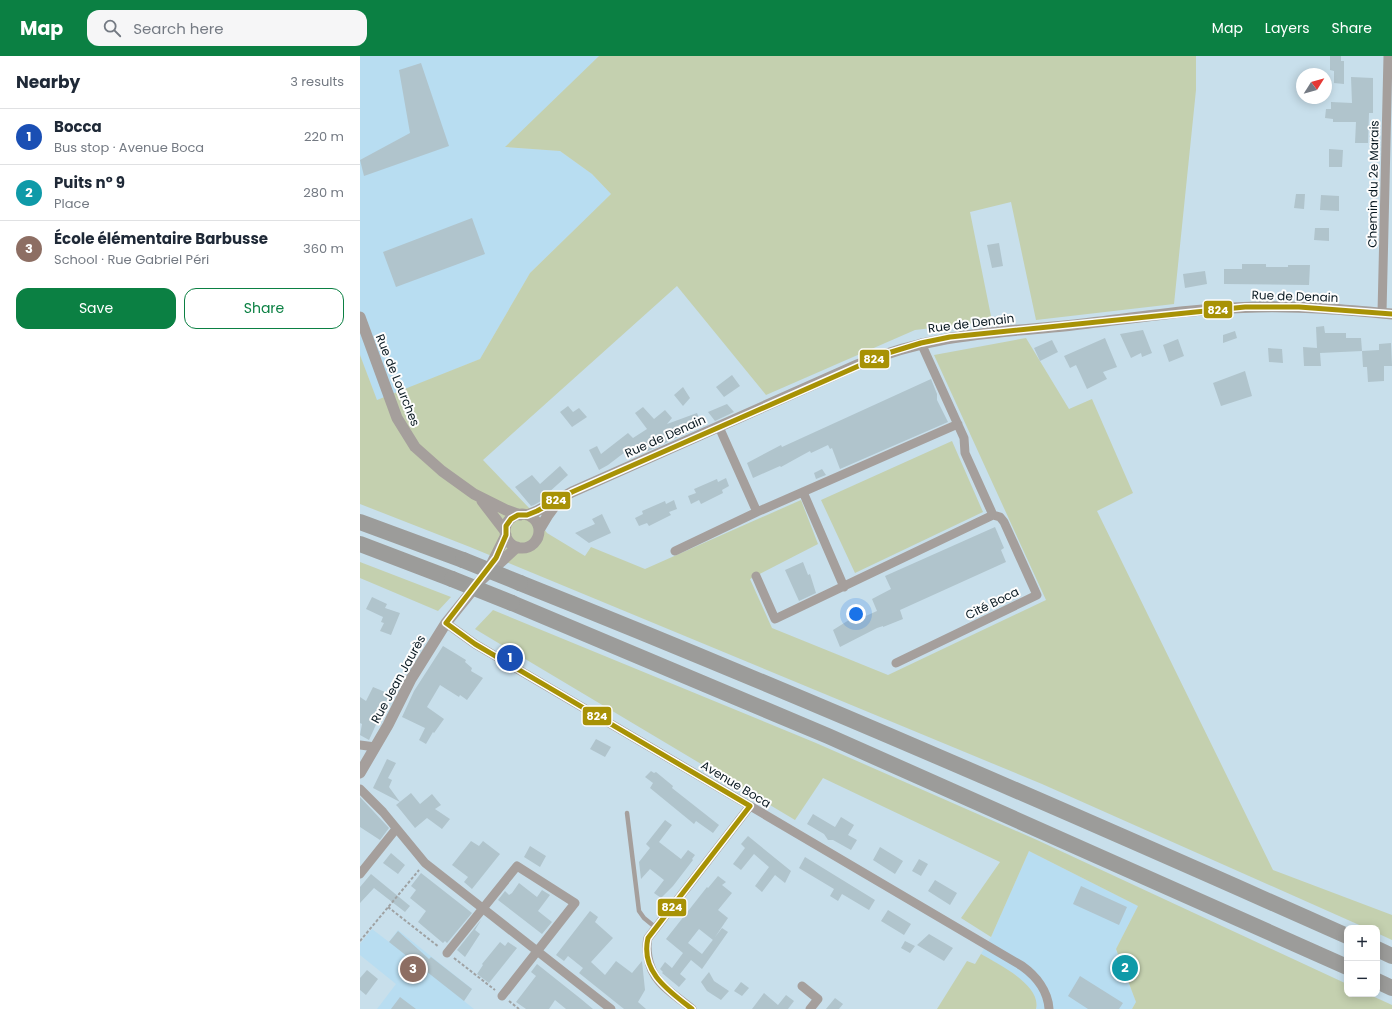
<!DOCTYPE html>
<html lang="en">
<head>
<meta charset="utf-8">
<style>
  :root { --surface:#fff; --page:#f6f6f7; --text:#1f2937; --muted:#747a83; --line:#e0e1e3; --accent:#0b8043 }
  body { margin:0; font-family:Poppins,sans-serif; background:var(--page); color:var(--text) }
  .controls { position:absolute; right:12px; bottom:12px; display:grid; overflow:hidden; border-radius:8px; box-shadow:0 2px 10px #0003 }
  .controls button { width:36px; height:36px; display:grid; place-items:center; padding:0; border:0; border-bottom:1px solid var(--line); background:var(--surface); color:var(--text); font:20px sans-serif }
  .compass { position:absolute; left:936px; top:12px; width:36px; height:36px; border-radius:50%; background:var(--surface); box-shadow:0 2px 10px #0003; rotate:53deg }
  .you { position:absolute; left:496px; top:558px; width:14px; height:14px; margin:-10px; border:3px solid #fff; border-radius:50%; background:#1a73e8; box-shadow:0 0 0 6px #1a73e833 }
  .badge { display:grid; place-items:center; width:26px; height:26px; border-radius:50%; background:var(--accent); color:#fff; font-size:13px; font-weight:700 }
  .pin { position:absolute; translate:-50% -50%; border:2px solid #fff; box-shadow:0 1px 4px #0006 }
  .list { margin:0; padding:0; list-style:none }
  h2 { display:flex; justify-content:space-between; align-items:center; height:52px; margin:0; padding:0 16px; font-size:17px }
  h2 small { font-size:13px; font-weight:400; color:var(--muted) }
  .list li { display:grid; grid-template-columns:26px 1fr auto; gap:12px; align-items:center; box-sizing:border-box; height:56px; padding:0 16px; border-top:1px solid var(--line) }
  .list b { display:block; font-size:15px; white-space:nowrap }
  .list p { margin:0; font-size:13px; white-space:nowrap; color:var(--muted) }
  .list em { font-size:13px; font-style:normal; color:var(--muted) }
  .actions { display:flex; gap:8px; padding:12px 16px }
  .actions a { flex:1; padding:9px 0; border:1px solid var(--accent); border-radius:12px; text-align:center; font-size:14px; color:var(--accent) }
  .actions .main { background:var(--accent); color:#fff }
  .icon { flex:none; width:22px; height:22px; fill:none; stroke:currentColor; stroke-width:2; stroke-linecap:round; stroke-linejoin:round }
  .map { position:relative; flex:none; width:1032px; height:953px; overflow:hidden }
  header { display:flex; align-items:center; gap:24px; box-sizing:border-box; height:56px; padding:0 20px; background:var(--accent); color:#fff }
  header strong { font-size:19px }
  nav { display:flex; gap:22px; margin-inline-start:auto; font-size:14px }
  .search { width:280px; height:36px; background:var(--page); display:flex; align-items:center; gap:10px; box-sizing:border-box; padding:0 14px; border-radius:12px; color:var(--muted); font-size:15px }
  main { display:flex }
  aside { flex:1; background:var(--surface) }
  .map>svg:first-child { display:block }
  .built { fill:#b8ddf1 }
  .green { fill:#c4d0af }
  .building { fill:#b0c4cc }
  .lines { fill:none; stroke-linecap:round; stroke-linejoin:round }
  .path { stroke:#9fa2a3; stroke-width:2; stroke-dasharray:3 2; stroke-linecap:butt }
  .service { stroke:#a59f9c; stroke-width:4.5 }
  .minor { stroke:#a59f9c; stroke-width:9 }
  .tertiary { stroke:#a59f9c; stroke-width:11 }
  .motorway { stroke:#9c9c9a; stroke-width:16 }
  .motorway-bridge { stroke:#9c9c9a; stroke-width:16 }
  .bus-1-casing { stroke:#fdfdfd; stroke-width:8 }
  .bus-1 { stroke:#a89205; stroke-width:5 }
  .labels { text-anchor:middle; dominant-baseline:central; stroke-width:4; stroke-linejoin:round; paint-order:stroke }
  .street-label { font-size:12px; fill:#081820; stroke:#fdfdfd }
  .line-badge { stroke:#fdfdfd; stroke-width:1.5 }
  .badge-label { font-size:11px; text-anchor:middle; font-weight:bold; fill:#fff }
</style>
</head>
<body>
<header>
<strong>Map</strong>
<div class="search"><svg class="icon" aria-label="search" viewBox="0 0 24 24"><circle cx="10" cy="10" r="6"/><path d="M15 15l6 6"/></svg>Search here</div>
<nav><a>Map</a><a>Layers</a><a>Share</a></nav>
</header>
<main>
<aside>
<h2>Nearby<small>3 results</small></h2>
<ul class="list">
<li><span class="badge" style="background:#1a4fb4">1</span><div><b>Bocca</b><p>Bus stop · Avenue Boca</p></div><em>220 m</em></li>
<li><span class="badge" style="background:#0f9aa8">2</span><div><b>Puits n° 9</b><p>Place</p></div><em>280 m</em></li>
<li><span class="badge" style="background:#8d6e63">3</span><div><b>École élémentaire Barbusse</b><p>School · Rue Gabriel Péri</p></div><em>360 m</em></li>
</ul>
<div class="actions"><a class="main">Save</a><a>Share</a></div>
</aside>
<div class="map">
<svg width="1032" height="953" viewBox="0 0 1032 953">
  <rect width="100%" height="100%" fill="#c8dfeb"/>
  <path class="built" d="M0,0h239l-93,91 54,4 32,23 19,20 -81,79 -50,86 -103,42 -17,-46z
    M669,795l109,55 -22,43 20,53 -4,7h-96l1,-5 -21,-29 -35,-21 10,-17z
    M12,873l17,13 9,-12 74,59 -8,12 10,8h-97l19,-25 -36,-29v-11z"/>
  <path class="green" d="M239,0h597v34l-22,214 -138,16 -25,-118 -41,10 22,109 -77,9 -149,65 -89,-109 -194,174 47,49 17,24 38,23 6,-9 54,22 156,-69 17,44 -68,35 22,49 116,47 158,-75 -112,-245 92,-17 43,71 23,-10 41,94 -36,18 176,359 119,45v25l-15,-7v-5h-11l-324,-144 -572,-237 -110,-43v-149l17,45 103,-41 50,-86 81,-79 -19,-20 -32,-23 -55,-4z
    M592,385l31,71 -128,61 -34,-73z
    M0,506l91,35 -13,14 -78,-33z
    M133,554l323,133 221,97 310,144v10h21l24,11v4h-260l4,-7 -20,-53 22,-43 -109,-55 -38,86 -30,-19 39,-56 -177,-84 -28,42 -320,-191z
    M621,898c17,10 61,31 55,55h-99l30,-48 8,3z"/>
  <path class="building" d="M970,0h11v5h3v23l-10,-1v-12l-4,-1z
    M61,7l28,83 -85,30 -4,-16 50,-27 -11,-63z
    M991,21l22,1v35h-4l-1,30h-13l1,-21h-23v-3l-8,-1 1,-9h5v-7l21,1z
    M969,93l14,1 -1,17h-13z
    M936,138h9l-1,15 -10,-1z
    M961,139l18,1v15l-19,-1z
    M112,162l13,36 -89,33 -13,-35z
    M955,172h14v13l-15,-1z
    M639,187l4,23 -11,2 -5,-23z
    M882,208h24v3h22v-2h22l-1,20 -85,-1v-15h18z
    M845,215l2,13 -22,4 -2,-14z
    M964,270l1,7h21v5h15l1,13 17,-1v-6l12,-1 1,23h-8v15l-16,1 -1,-15h-4l-1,-16 -42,2 1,13h-17l-1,-19 14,1 -1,-21z
    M783,274l9,23 -10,4 -1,-4 -10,5 -11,-24z
    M875,275l2,7 -14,5v-8z
    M745,282l12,29 -14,5 4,7 -20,10 -11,-24 -6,3 -6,-12z
    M818,283l6,17 -15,6 -6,-17z
    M692,284l6,12 -18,9 -6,-13z
    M908,292l14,1 1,14 -14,-1z
    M885,315l7,25 -31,10 -8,-23z
    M372,319l8,11 -16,11 -8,-10z
    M571,323l6,15v6l11,22 -108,47 -8,-21 -2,1 -2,-4 -17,8 -1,-2 -11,6 -18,10 -1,-1 -27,12 -6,-15 34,-18 1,2z
    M323,331l7,11 -7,8 -9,-11z
    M367,348l7,8 -19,9 -7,-9z
    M208,350l5,6 6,-4 8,9 -15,10 -12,-15z
    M283,351l11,12 11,-9 7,8 -5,6 30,-11 5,13 -54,25 -5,1 -5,-6 -3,2 -2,-2 -25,19 -9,5 -10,-20 8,-4 4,8 27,-21 5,5 14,-9 -12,-16z
    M200,410l8,9 -21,19 1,3 -14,8 -3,1 -16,-19 17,-12 8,9z
    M462,413l4,6 -10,4 -2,-6z
    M366,422l3,8 -7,4 1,3 -22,11 -2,-4 -8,4 -3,-8 8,-3 -2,-4 23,-10 1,3z
    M314,444l3,9 -8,3 2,3 -22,11 -2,-3 -8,3 -4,-8 8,-4 -1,-3 23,-10 1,3z
    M242,458l9,19 -22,10 -14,-10 20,-9 -3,-5z
    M635,471l9,21 -3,2 5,12 -106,48 3,9 -20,8v-1l-6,2 -37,19 -7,-17 16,-10 1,3 27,-12 -5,-12 19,-10 -6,-13z
    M443,506l5,13 2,-1 6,19 -17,8 -14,-31z
    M12,541l15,7 -2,4 15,5 -9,22 -11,-4 4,-8 -3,-1 2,-5 -17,-8z
    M83,590l23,14 -1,2 7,6 -1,3 12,7 -16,22 -7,-5 -1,2 -19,-12 -13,22 17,12 -10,14 -1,-1 -7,12 -7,-4 6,-12 -23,-11 12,-26z
    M13,631l17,7 -21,46 -9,-5 2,-11 -2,-1v-26l6,4z
    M236,683l15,8 -6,10 -15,-8z
    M27,703l9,4 -8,15 4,2 -3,7 11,15 -27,-14z
    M291,715l3,2 2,-1 17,14 -1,2 47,37 -6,8 -17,-12 -2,3 -44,-36 3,-5 -8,-6z
    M51,737l9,11 12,-10 9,11 -6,4 15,10 -8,10 -15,-11 -12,10 -17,-21 -2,-2z
    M0,741l29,31 -9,12 -20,-13z
    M453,758l22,13 6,-10 13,8 -6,10 9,5 -6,10 -18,-10h-5l-4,-6 -17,-10z
    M305,764l7,5 -13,17 22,17 7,-9 7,5 -3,4 1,1 -20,26 -12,12 -7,-5 10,-13 -14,-11 -9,10 -2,-17 11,-14 -4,-4z
    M388,780l43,35 -6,12 -10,-8 -13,17 -7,-6 14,-19 -15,-13 -13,16 -8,-6 12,-16 -4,-4z
    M111,785l8,5 4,-5 17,13 -28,35 -8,-7 4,-5 -16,-12z
    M170,790l16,10 -6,11 -16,-10z
    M520,791l23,14 -8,13 -22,-14z
    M31,797l14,12 -7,9 -15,-11z
    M445,801l70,43 -6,10 -27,-16 -4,7 -8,-5 4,-7 -35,-21z
    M559,803l9,5 -7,12 -9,-5z
    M61,817l51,40 -25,30 -2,-2 -2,2 -25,-21 8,-11 -16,-13 6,-8 -5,-4z
    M11,818l39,32 -5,6 -31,-24 -14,15v-16z
    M358,820l8,6 -4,3 10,8 -14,17 10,8 -15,22 -14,-11 -11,14 14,11 20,-26 6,4 -26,37 -11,-9 -11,14 6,5 -7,8 -17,-14 1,-1 -3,-3 5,-7 7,6 11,-15 -17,-14 41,-52 1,1z
    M575,824l22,13 -7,12 -22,-14z
    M159,827l18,14 5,-7 8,5 -12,16 14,11 -10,12 -44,-34 7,-9 4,4 3,-2z
    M721,830l46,21 -8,18 -46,-21z
    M528,854l23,14 -7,11 -23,-14z
    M230,855l8,6 -3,5 18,16 -22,24 14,13 11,-14 16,12 10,-12 3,29 -7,12 8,7h-22l-45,-36 4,-5 -15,-12 -4,5 -8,-6z
    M121,864l-6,10 5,4 -15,23 -8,-7z
    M38,875l31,28 2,-2 41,32 -8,12 -75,-59z
    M569,878l24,14 -9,13 -27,-16z
    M545,885l10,5 -5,7 -9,-5z
    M140,886l5,4 3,-4 9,6 -28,35 -12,-9 6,-9 -1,-1z
    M177,908l44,35 12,10h-27l-11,-9 -6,9h-23l-10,-7 20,-26 -5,-4z
    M7,914l11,9 -12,16 -6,-5v-12z
    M349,916l5,9 15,10 -8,9 -14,-9 -6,-9z
    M720,920l43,27 -4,6h-31l-20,-13z
    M381,926l8,6 -7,8 -8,-5z
    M404,937l14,12 8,-10 8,6 -6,8h-36z
    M40,941l16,12h-25z
    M475,942l8,6 -4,5h-13z"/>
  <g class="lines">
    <path class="path" d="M28,851l51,40
      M0,885l59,-71
      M94,902l41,32
      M149,945l10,8"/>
    <path class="service" d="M267,757l12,98 5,7 11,9"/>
    <path class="minor" d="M1022,257l6,-257
      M359,371l38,85
      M443,436l41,95
      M315,495l82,-39 201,-88
      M396,520l19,43 218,-104 -28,-62 -1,-15 -43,-95
      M86,567l29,21 547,322c14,10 26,25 27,43
      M536,607l141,-68 -33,-73 -4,-5 -7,-2
      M0,689l15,2
      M0,733l23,23 42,51 186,146
      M0,818l36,-45
      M87,897l70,-87 58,37 -73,93
      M442,930l16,13 -8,10
      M332,953c-19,-16 -40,-26 -44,-52 -1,-6 -2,-12 0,-19l102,-132"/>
    <path class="tertiary" d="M0,261l37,101 18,29 27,24 32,23 32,16 14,5
      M122,445l23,30
      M145 475a17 17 0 1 1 34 0a17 17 0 1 1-34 0Z
      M167,459l10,-4 35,-19 285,-127c71,-30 132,-32 207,-39 65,-7 130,-18 195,-19 45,-1 89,3 133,7
      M179,474l9,-15 8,-11
      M132,507l14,-28
      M0,717l28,-48 23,-46 35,-56 33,-41 38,-35"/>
    <path class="motorway" d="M0,466l103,38
      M0,488l92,35
      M160,527c278,111 553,231 827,353
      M152,547l316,133 519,231
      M1017,893l15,7
      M1017,925l15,7"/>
    <path class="motorway-bridge" d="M103,504l57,23
      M92,523l60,24"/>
    <defs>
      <path id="bus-1" d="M86,567l50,-65 10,-23v-9l5,-7 7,-4h9l10,-4 35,-19 316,-139 33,-10 29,-6 295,-30h54l93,7
        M86,567l29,21 275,162
        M332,953c-23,-18 -52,-37 -44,-71l102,-132"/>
    </defs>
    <use href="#bus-1" class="bus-1-casing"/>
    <use href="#bus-1" class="bus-1"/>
  </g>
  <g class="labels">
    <g class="street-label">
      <text transform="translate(1013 128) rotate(-89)">Chemin du 2e Marais</text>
      <text transform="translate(935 240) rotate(2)">Rue de Denain</text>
      <text transform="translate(611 267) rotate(-7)">Rue de Denain</text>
      <text transform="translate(38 324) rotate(68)">Rue de Lourches</text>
      <text transform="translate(305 380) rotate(-24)">Rue de Denain</text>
      <text transform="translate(632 547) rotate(-26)">Cité Boca</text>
      <text transform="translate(38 623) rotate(-61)">Rue Jean Jaurès</text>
      <text transform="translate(376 728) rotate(31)">Avenue Boca</text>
    </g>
  </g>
  <g class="line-badge">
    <rect x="843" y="244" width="30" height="19" rx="4" fill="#a89205"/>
    <rect x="499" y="293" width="31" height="20" rx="4" fill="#a89205"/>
    <rect x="181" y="435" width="30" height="19" rx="4" fill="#a89205"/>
    <rect x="222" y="650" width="30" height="20" rx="4" fill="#a89205"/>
    <rect x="297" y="842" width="30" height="19" rx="4" fill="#a89205"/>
  </g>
  <g class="badge-label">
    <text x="858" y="258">824</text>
    <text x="514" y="307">824</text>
    <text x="196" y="448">824</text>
    <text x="237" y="664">824</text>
    <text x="312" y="855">824</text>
  </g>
</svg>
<div class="controls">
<button>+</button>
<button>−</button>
</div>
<svg class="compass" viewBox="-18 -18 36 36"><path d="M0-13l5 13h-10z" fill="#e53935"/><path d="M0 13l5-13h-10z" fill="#747a83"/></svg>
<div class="you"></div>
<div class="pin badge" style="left:150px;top:602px;background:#1a4fb4">1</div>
<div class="pin badge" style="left:765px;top:912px;background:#0f9aa8">2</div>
<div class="pin badge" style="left:53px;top:913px;background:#8d6e63">3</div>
</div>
</main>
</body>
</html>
